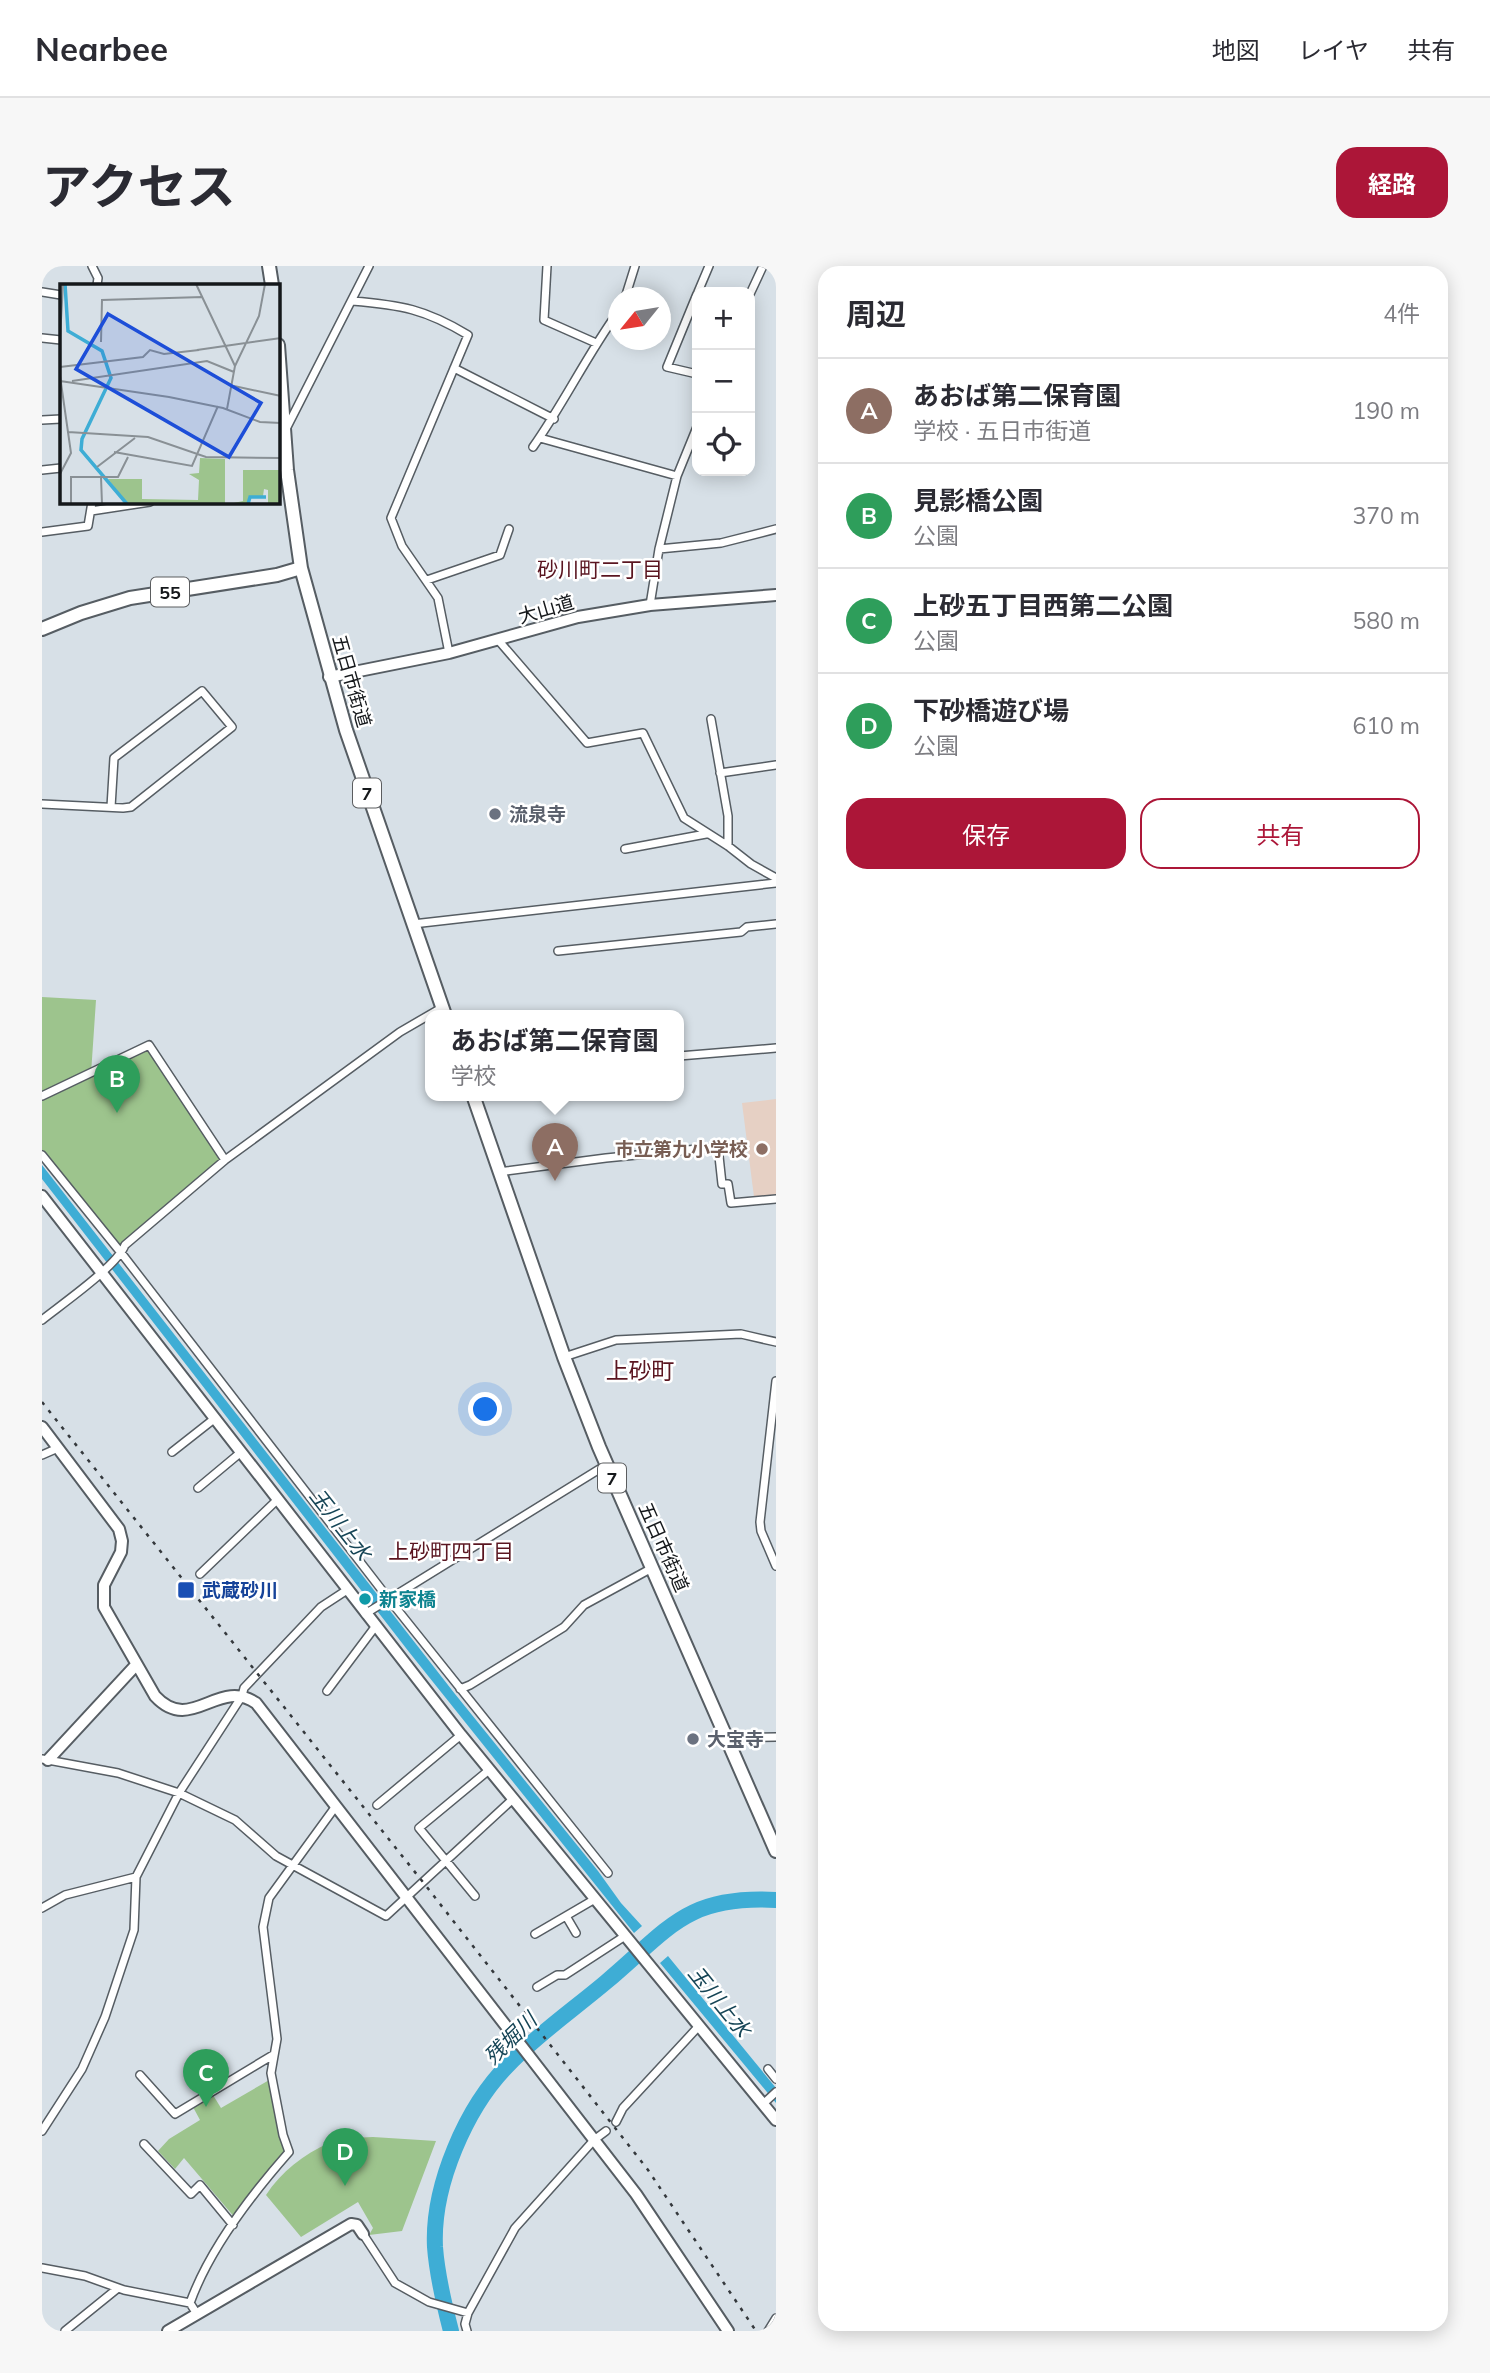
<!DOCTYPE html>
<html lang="ja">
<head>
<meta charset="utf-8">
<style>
  :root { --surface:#fff; --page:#f7f7f7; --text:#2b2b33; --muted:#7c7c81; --line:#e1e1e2; --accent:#ac1638 }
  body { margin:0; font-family:Mulish,"Noto Sans JP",sans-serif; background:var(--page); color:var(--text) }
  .controls { position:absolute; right:21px; top:21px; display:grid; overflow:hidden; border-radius:14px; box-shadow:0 4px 18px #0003 }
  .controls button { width:63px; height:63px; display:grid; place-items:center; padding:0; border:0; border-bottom:2px solid var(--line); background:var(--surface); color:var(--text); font:35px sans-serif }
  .compass { position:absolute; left:566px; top:21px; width:63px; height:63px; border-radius:50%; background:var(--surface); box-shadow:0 4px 18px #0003; rotate:240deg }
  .you { position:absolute; left:444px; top:1144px; width:24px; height:24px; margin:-18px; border:5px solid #fff; border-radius:50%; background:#1a73e8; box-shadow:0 0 0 10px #1a73e833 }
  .badge { display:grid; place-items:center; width:46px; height:46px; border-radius:50%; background:var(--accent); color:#fff; font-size:23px; font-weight:700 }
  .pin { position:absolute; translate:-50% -58px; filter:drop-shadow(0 2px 4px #0008) }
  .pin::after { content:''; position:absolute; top:37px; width:24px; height:21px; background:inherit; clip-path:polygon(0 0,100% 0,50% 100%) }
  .popup { position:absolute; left:383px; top:744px; width:259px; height:91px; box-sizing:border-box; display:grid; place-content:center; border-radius:14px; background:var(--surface); filter:drop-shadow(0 2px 5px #0005); font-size:23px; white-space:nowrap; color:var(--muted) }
  .popup b { font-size:26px; color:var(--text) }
  .popup::after { content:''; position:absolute; left:50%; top:100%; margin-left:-14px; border:14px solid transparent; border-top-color:var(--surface) }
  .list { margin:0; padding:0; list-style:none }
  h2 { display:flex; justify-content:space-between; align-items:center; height:91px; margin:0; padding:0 28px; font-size:30px }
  h2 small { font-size:23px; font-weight:400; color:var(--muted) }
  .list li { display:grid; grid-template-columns:46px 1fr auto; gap:21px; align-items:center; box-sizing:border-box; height:105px; padding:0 28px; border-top:2px solid var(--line) }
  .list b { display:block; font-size:26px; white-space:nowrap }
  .list p { margin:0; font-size:23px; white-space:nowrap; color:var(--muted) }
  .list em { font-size:23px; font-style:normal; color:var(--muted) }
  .actions { display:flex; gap:14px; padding:21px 28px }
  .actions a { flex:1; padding:16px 0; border:2px solid var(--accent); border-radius:21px; text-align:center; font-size:24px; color:var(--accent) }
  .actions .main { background:var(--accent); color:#fff }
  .icon { flex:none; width:38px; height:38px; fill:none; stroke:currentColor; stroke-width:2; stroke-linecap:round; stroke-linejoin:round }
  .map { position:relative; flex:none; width:734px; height:2065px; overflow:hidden; border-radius:21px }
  header { display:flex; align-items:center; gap:42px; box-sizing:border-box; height:98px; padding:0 35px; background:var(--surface); border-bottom:2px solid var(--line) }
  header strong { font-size:33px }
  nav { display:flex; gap:38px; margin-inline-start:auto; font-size:24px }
  .intro { display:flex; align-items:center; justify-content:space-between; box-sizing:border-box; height:168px; padding:0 42px }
  h1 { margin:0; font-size:49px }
  .button { padding:18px 32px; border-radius:21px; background:var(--accent); color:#fff; font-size:24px; font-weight:700 }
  main { display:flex; gap:42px; padding:0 42px }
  aside { flex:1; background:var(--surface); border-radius:21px; box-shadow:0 4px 18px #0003 }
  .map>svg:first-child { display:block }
  .education { fill:#e6d0c4 }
  .green { fill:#9dc48d }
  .water { fill:#3eadd5 }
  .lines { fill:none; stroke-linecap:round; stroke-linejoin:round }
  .river { stroke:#3eadd5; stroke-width:16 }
  .street-casing { stroke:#565d63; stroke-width:10 }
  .secondary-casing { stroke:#565d63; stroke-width:14 }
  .primary-casing { stroke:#565d63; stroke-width:16 }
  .street { stroke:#fff; stroke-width:7 }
  .secondary { stroke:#fff; stroke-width:10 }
  .primary { stroke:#fff; stroke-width:12 }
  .rail { stroke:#34383c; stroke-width:2.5; stroke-dasharray:3.5 7; stroke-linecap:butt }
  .worship-dot { fill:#6b7280; stroke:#fff; stroke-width:2.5 }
  .education-dot { fill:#8d6e63; stroke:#fff; stroke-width:2.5 }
  .transit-dot { fill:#1a4fb4; stroke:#fff; stroke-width:2.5 }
  .culture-dot { fill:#0f9aa8; stroke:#fff; stroke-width:2.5 }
  .labels { text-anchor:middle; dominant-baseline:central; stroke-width:5; stroke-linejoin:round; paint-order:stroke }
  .shield { fill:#fff; stroke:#5b5d5f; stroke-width:2 }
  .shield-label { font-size:18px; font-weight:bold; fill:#15181b }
  .street-label { font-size:19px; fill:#15181b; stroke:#fff }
  .worship-label { font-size:19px; font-weight:bold; fill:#5b616d; stroke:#fff; text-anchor:start }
  .education-label { font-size:19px; font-weight:bold; fill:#785e54; stroke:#fff; text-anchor:end }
  .transit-label { font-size:19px; font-weight:bold; fill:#164399; stroke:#fff; text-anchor:start }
  .culture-label { font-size:19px; font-weight:bold; fill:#0d838f; stroke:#fff; text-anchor:start }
  .neighbourhood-label { font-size:21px; fill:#5a1520; stroke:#fff }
  .water-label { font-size:21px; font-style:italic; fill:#164556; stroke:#fff }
  .quarter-label { font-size:23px; fill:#5a1520; stroke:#fff }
  .inset-river { fill:none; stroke:#3eadd5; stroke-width:3.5 }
  .inset-road { fill:none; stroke:#899095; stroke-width:2 }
  .view { fill:#1d4ed8; fill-opacity:0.15; stroke:#1d4ed8; stroke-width:3.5 }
  .inset-edge { fill:none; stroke:#15181b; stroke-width:3.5 }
</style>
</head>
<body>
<header>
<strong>Nearbee</strong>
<nav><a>地図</a><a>レイヤ</a><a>共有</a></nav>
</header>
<div class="intro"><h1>アクセス</h1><a class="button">経路</a></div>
<main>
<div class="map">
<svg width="734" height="2065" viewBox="0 0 734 2065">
  <rect width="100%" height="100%" fill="#d7e0e7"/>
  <path class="education" d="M734,833v96l-22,2 -12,-94z"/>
  <path class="green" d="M0,731l54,3 -5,74 58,-25 73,108 -104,96 -76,-101z
    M229,1813l16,71 -51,69 -52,-61 -9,11 -17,-18 11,-12 31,-19 -7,-13 20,-12 8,13z
    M331,1871l63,4 -34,90 -33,4 4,-7 -15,-26 -57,35 -35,-42c15,-23 38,-41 63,-52 14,-6 30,-5 44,-6z"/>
  <path class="water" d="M0,899l413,529 143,177 23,32 21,23 -8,7 -225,-281 -367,-473z
    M626,1690l108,132v15l-116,-140z"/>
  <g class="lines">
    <path class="river" d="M409,2065c-7,-27 -14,-56 -16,-84 -3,-61 31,-140 74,-183 29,-30 65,-55 97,-82 63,-53 80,-87 170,-82"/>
    <defs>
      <path id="street" d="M50,0l6,12 -1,7
        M505,0l-3,54 52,23
        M0,26l19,3
        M656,26l11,-26
        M655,28l-30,73 30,7
        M708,28l13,-28
        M583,32l10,-32
        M310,35c49,4 73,8 116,34l-77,183 11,28 36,52 11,55
        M0,72l19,2
        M412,102l100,51
        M0,154l19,-1
        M243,165l84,-165
        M498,172l137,38
        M491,181c31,-44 54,-92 85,-135
        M0,204l19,-2
        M49,245l59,-9
        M0,266l46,-6 4,-24
        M617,283l62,-6 55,-14
        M385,314l73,-25 9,-26
        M608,339l9,-56 18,-73 20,-49
        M457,375l88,102 56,-10 41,85 44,28 23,18 25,14
        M669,453l17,97v30
        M678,507l56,-8
        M0,538l81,4 8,-1 101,-80 -30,-36 -88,67 -3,49
        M583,583l81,-15
        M371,658l363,-41
        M516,685l183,-19 6,-5 29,-3
        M637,790l97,-8
        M0,830l107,-51 76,115
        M0,889l80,99 266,344 220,275
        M457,906l107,-14 112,-11 4,37h6l3,19 45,-4
        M0,1054c20,-16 75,-54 83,-75l100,-85 175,-128 43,-25
        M522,1091l52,-17 125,-6 35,8
        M734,1115l-16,141 1,9 15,35
        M130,1186l42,-33
        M0,1189l16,-7
        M156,1222l42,-35
        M158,1308l77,-74
        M323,1348l241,-149
        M418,1423l10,-4 94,-58 20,-22 68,-37
        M285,1425l48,-64
        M685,1472l49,-1
        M0,1493l76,14 61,20 56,27 41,36 110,60 127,-117
        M335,1539l84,-70
        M433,1630l-56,-68 70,-58
        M0,1642l23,-13 71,-18
        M524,1650l10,17
        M493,1668l60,-35
        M495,1721l20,-12h8l60,-39
        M726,1803l8,10
        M98,1809l35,39 98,-59
        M721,1838l13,-12
        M574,1856l7,-14 75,-81
        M0,1865l40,-62 23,-52 29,-87 2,-53 43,-84 63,-97 2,-8 77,-81 26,-17
        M102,1878l47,50 9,-9 33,40
        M321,1968l32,49 34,19 39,11
        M0,2002l43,8 39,14 66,13
        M155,2048l-7,-11c19,-53 62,-109 99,-151l-6,-17 -12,-62 6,-34 -14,-112 6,-29 67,-92
        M23,2065l53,-43
        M425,2065l-2,-7 3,-11 47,-85 79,-88 12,-9
        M726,2065l8,-13"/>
      <path id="secondary" d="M287,411l120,-24 129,-36 72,-12 126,-10
        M0,930l419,539 315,385
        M0,1161l77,102 3,12 -1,11 -17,33v22l51,89c36,39 63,-19 101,7l380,491 92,137
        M6,1494l88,-95
        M126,2065l183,-107 6,1 6,9"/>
      <path id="primary" d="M227,0l3,19
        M236,79l9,125 14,98 45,162 99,285
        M0,363l39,-16 49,-15 147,-23 24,-7
        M431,829l91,262 35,90 177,404"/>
    </defs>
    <use href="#street" class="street-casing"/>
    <use href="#secondary" class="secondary-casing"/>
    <use href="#primary" class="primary-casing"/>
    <use href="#street" class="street"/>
    <use href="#secondary" class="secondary"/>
    <use href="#primary" class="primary"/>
    <path class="rail" d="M0,1136l384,484 222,284 108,161"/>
  </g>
  <g class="worship-dot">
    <circle cx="453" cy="548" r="7"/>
    <circle cx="651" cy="1473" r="7"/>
  </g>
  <circle class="education-dot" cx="720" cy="883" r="7"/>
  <rect class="transit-dot" x="135" y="1315" width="18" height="18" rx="3.5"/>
  <circle class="culture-dot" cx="323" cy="1333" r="7"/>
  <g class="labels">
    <g class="shield">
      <rect x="109" y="311.5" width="38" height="29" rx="5"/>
      <rect x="311" y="512.5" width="28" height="29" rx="5"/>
      <rect x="556" y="1197.5" width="28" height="29" rx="5"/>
    </g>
    <g class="shield-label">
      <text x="128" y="326">55</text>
      <text x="325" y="527">7</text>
      <text x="570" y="1212">7</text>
    </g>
    <g class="street-label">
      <text transform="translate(504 343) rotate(-16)">大山道</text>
      <text transform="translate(310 415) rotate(74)">五日市街道</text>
      <text transform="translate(622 1281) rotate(66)">五日市街道</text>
    </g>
    <g class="worship-label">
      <text x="467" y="548">流泉寺</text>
      <text x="665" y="1473">大宝寺</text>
    </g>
    <g class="education-label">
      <text x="706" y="883">市立第九小学校</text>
    </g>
    <g class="transit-label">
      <text x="160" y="1324">武蔵砂川</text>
    </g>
    <g class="culture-label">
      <text x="337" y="1333">新家橋</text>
    </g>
    <g class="neighbourhood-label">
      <text x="558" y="303">砂川町二丁目</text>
      <text x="409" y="1285">上砂町四丁目</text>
    </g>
    <g class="water-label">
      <text transform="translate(299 1258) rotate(52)">玉川上水</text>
      <text transform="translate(678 1735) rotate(51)">玉川上水</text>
      <text transform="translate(468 1772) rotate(-44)">残堀川</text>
    </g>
    <g class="quarter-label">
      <text x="598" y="1104">上砂町</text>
    </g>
  </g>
  <g transform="translate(18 18)">
    <rect width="220" height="220" fill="#d7e0e7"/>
    <path d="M140,174l25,1v45h-97l-20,-25h34v20l56,1 1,-20 -10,-6 10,-1zM183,186h37v34h-12v-14l-4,-1 -1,7h-14l-2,8h-18l14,-3z" fill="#9dc48d"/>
    <path class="inset-river" d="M5,0l3,47 34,20 9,27 -29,61 -1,11 46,54M188,220l2,-7h16"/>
    <path class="inset-road" d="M136,0l39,82 -8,43M0,54l3,-54M41,58l1,-42 101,-3M137,66l84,-12M175,82l24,-50 6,-32M0,83l83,-10 7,-7 14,4 35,-4M0,92l11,77 -11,21M0,97l109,16 54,11 37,14 21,1M12,97l135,-20 27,11M174,102l47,10M8,148l80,5 58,20 75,1M54,168l78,14 26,-60M37,183l38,-29M41,193l1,27M11,220v-27h47l10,-20"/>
    <path class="view" d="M48,30l153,89 -32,54 -153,-88z"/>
    <rect width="220" height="220" class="inset-edge"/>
  </g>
</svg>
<div class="controls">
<button>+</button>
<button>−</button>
<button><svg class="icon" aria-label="locate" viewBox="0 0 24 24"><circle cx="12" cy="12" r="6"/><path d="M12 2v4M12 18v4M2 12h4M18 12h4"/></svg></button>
</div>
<svg class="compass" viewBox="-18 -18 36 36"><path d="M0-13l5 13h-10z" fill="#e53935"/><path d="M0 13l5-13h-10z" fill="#7c7c81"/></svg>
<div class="you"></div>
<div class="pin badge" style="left:513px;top:915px;background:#8d6e63">A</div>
<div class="popup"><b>あおば第二保育園</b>学校</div>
<div class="pin badge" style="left:75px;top:847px;background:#2e9e5b">B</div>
<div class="pin badge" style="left:164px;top:1841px;background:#2e9e5b">C</div>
<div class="pin badge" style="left:303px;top:1920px;background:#2e9e5b">D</div>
</div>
<aside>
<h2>周辺<small>4件</small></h2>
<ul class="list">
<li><span class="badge" style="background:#8d6e63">A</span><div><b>あおば第二保育園</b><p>学校 · 五日市街道</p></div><em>190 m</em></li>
<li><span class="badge" style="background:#2e9e5b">B</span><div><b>見影橋公園</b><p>公園</p></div><em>370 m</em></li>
<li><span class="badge" style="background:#2e9e5b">C</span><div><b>上砂五丁目西第二公園</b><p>公園</p></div><em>580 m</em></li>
<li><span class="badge" style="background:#2e9e5b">D</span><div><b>下砂橋遊び場</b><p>公園</p></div><em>610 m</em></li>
</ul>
<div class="actions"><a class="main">保存</a><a>共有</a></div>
</aside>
</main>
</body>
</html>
